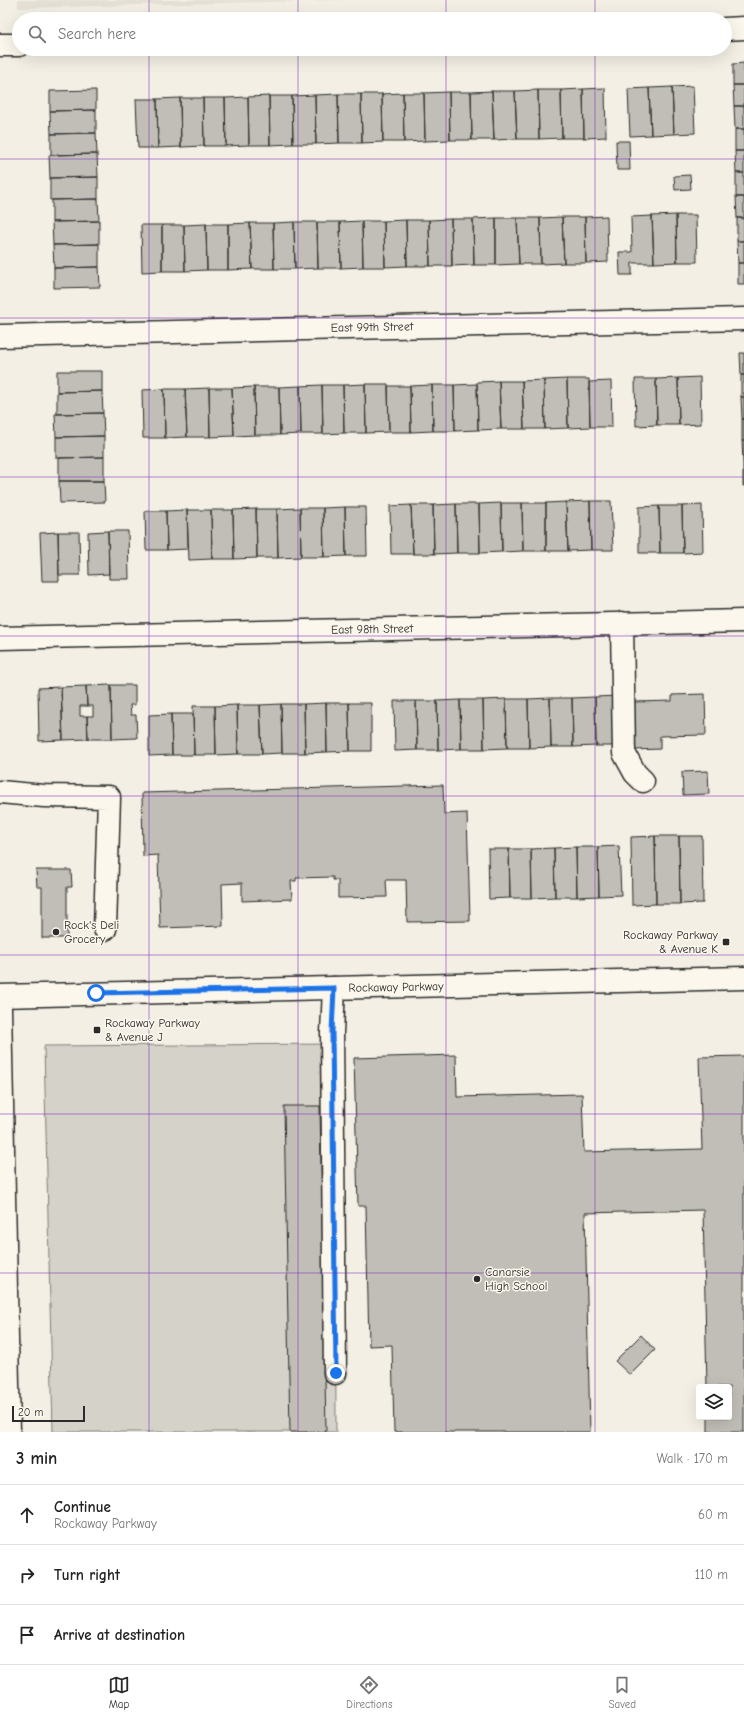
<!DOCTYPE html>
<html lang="en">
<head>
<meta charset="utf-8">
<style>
  :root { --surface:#fff; --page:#f2f2f2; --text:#222; --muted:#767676; --line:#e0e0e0; --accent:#2b2b2b }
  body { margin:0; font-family:"Comic Neue",sans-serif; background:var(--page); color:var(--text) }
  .controls { position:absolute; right:12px; bottom:12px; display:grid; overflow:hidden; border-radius:4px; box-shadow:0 4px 16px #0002 }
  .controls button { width:36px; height:36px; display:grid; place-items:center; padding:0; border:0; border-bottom:1px solid var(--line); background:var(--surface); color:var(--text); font:20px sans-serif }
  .scale { position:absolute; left:12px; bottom:10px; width:73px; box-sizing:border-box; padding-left:4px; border:2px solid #2b2b2b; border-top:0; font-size:11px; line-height:14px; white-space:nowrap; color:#2b2b2b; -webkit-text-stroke:3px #fbf7ec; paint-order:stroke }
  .stop { position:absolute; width:12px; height:12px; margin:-9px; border:3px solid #1a73e8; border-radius:50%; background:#fff }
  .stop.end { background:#1a73e8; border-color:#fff; box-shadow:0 1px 4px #0008 }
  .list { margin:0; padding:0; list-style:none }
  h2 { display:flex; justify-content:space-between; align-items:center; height:52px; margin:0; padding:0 16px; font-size:17px }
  h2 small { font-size:13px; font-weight:400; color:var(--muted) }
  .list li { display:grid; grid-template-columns:26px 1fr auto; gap:12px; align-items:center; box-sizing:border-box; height:60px; padding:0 16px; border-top:1px solid var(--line) }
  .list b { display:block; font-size:15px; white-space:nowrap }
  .list p { margin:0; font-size:13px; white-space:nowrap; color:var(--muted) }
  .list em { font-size:13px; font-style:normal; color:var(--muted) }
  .icon { flex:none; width:22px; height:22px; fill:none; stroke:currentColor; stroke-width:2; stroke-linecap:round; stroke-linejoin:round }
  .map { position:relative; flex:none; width:744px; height:1432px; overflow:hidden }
  .search { position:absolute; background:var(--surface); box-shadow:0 4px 16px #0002; left:12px; right:12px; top:12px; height:44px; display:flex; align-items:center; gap:10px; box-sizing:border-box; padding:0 14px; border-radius:22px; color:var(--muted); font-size:15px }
  .sheet { height:232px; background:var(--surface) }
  nav { display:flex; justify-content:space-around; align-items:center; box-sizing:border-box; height:56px; border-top:1px solid var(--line); background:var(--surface); font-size:11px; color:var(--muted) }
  nav a { display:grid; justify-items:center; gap:2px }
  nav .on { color:var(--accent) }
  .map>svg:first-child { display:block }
  .built { fill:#e4e0d6 }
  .green { fill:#d5d2c9; stroke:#807e7a }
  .building { fill:#c0beb6; stroke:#2b2b2b }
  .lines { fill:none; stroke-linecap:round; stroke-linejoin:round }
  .minor-casing { stroke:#2b2b2b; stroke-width:25 }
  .major-casing { stroke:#2b2b2b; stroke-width:25 }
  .minor { stroke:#fbf7ec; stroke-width:22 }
  .major { stroke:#fbf7ec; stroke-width:22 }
  .route { stroke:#1a73e8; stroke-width:5 }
  .grid { fill:none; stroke:#7b2cbf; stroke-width:1; stroke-opacity:0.55 }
  .poi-dot { fill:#2b2b2b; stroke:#fbf7ec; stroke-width:1.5 }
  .labels { text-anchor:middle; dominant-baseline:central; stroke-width:3; stroke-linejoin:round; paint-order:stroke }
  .street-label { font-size:12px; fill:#2b2b2b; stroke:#fbf7ec }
  .poi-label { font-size:12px; fill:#2b2b2b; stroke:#fbf7ec; text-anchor:start }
</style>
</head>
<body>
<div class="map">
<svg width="744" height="1432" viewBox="0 0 744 1432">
  <rect width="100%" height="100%" fill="#f3efe4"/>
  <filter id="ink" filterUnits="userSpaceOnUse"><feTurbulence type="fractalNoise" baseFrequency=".025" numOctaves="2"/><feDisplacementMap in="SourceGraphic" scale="8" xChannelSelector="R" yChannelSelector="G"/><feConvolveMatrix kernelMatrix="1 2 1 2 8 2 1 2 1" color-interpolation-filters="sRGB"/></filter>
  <g filter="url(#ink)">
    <path class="built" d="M18,0h330l-330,8z"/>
    <path class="green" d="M335,1044l1,388h-283l-9,-386z"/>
    <path class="building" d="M744,63v22h-11v-21z
      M733,85h11v21h-10z
      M693,86l2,47 -21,1 -2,-47z
      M672,87l2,47 -23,1 -2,-47z
      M605,88l1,49 -22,1 -1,-49z
      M649,88l2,47 -21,1 -2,-47z
      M583,89l1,49h-22l-1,-48z
      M96,90v20l-46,1v-20z
      M538,90l1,49h-22l-2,-48z
      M538,90h23l1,48 -23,1z
      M492,91l2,49h-22l-1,-48z
      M492,91h23l2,48 -23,1z
      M449,92l1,48 -25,1 -1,-48z
      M449,92h22l1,48h-22z
      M403,93l1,49h-21l-1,-48z
      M403,93h21l1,48 -21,1z
      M338,94l1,49 -23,1 -1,-49z
      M338,94h23l1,49h-23z
      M361,94h21l1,48 -21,1z
      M315,95l1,49h-23l-1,-48z
      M269,96l1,49h-21l-1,-48z
      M269,96h23l1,48 -23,1z
      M248,97l1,48 -23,1 -1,-48z
      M180,98l1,49 -23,1 -1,-49z
      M180,98h23l1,48 -23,1z
      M203,98h22l1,48h-22z
      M136,99h21l1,49h-20z
      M734,106h10v23h-9z
      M96,110v23l-45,1 -1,-23z
      M735,129h9v22h-9z
      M96,133l1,21 -46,1v-21z
      M616,141h13l1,29h-13z
      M735,151h9v22h-8z
      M97,154l1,23 -48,1 -1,-23z
      M736,173h8v24h-8z
      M690,175l1,14 -16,1 -1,-14z
      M98,177v22l-48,1v-22z
      M736,197h8v21h-7z
      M98,199l1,22 -47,1v-22z
      M676,215l1,47 -23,1 -2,-47z
      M676,215h20l1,47h-20z
      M607,216l1,46 -22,1 -1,-46z
      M652,216l2,47h-22v12h-12l-1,-23h13l-1,-35z
      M562,217l2,46 -23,1 -1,-46z
      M562,217h23l1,46h-22z
      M496,218v47h-22l-1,-46z
      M496,218h21l2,46 -23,1z
      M517,218h23l1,46h-22z
      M737,218h7v23h-7z
      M451,219l1,47h-22l-1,-46z
      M451,219h22l1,46 -22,1z
      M406,220l1,46 -22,1 -1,-46z
      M406,220h23l1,46h-23z
      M99,221v23l-46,1 -1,-23z
      M362,221l1,46 -22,1 -1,-46z
      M362,221h22l1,46h-22z
      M294,222l1,47h-21l-1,-46z
      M294,222h23l1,46 -23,1z
      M317,222h23l1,46h-23z
      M250,223l2,46 -24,1v-46z
      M250,223h23l1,46h-22z
      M206,224l1,46 -22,1 -1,-46z
      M206,224h22v46h-21z
      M141,225h21v46l-20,1z
      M162,225h22l1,46h-23z
      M737,241h7v22h-6z
      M99,244v23l-45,1 -1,-23z
      M738,263h6v21h-6z
      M99,267l1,20 -46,1v-20z
      M740,353h4v22h-3z
      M57,371h45v20l-45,1z
      M741,375h3v22h-3z
      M700,377l1,47 -22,1 -1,-47z
      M678,378l1,47h-22l-1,-46z
      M567,379l1,49 -23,1 -1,-49z
      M567,379h22l1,48 -22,1z
      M635,379h21l1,46 -21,1z
      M544,380l1,49h-21l-2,-48z
      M499,381l2,48 -23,1 -1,-48z
      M499,381h23l2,48h-23z
      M611,381l1,46h-22l-1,-45z
      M365,384l1,49h-22l-1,-48z
      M365,384h23l1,48 -23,1z
      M477,384l1,46 -23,1 -1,-46z
      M322,385l1,49h-22l-1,-48z
      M322,385h21l1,48 -21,1z
      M432,385l1,46 -22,1 -1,-46z
      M432,385h22l1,46h-22z
      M300,386l1,48 -21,1 -1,-48z
      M388,386h22l1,46h-22z
      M254,387l1,48 -21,1 -2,-48z
      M254,387h25l1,48h-25z
      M209,388l1,49h-23l-2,-48z
      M209,388h23l2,48 -24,1z
      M164,389l1,49h-22l-1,-48z
      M164,389h21l2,48 -22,1z
      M102,391l1,22 -46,1v-22z
      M741,397h3v22h-2z
      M103,413l1,23 -48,1 -1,-23z
      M742,419h2v22h-2z
      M104,436v21l-48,1v-21z
      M742,441h2v22h-1z
      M104,457v24h-45v-23z
      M743,463h1v23h-1z
      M59,481h45l1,21 -45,1z
      M590,501l1,49 -23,1 -2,-49z
      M590,501h21l2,49h-22z
      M566,502l2,49h-22v-48z
      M501,503l1,49 -22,1 -1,-49z
      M501,503h21l1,48 -21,1z
      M522,503h24v48h-23z
      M456,504l1,49 -23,1 -1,-49z
      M456,504h23l1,49h-23z
      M411,505l2,49h-22l-1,-48z
      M411,505h22l1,49h-21z
      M702,505l1,47 -20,1 -1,-47z
      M659,506l1,47h-21v-46z
      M659,506h23l1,47h-23z
      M345,507l1,49 -22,1 -1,-49z
      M345,507h21l1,49h-21z
      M300,508l1,49 -23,1 -1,-49z
      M300,508h23l1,49h-23z
      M256,509l1,49 -23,1 -1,-49z
      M256,509h21l1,49h-21z
      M187,510l1,39 -21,1 -1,-39z
      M187,510h24l1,49 -23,1z
      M211,510h22l1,49h-22z
      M145,511h21l1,39h-21z
      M108,531l1,43 -20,1 -1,-43z
      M108,531h20l1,48h-20z
      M58,532l1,49h-17l-2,-48z
      M58,532h21l1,43h-21z
      M111,685l1,54h-24l-1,-23h6v-10h-6l-1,-20z
      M111,685h24v20h-5l1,10h5l1,23 -25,1z
      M86,686l1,20h-7v10h7l1,23 -25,1 -2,-53z
      M61,687l2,53 -24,1 -1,-53z
      M705,694l1,41 -46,1v13l-25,1 -1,-48 38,-1v-6z
      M617,696l1,50h-22l-1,-49z
      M595,697l1,49 -23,1 -1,-49z
      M550,698l1,49 -22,1 -1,-49z
      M550,698h22l1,49h-22z
      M506,699l1,49 -23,1 -1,-49z
      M506,699h22l1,49h-22z
      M460,700l1,49 -23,1 -1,-49z
      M460,700h23l1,49h-23z
      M394,701h22l1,49 -22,1z
      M416,701h21l1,49h-21z
      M326,703l1,49 -22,1 -1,-49z
      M326,703h23l1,48 -23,1z
      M349,703h22v48h-21z
      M281,704l1,49 -20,1 -2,-49z
      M281,704h23l1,49h-23z
      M237,705l1,49 -22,1 -1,-49z
      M237,705h23l2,49h-24z
      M193,706h22l1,49h-22z
      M171,714l1,41 -23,1v-41z
      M171,714h22l1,41h-22z
      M708,771l1,23 -26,1 -1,-23z
      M443,785l1,29 23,-1 3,108 -63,1 -1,-42h-20l1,17 -49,1v-18h-5v-3l-37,1v3h-5l1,18 -50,2v-18l-20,1 1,42 -63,2 -2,-73 -15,1 -1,-63z
      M655,836l1,68 -24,1 -1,-68z
      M655,836h24l1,68h-24z
      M679,836h23l1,67 -23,1z
      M619,846l2,49 -22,1 -1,-49z
      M576,847l1,50h-22l-1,-49z
      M576,847h22l1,49 -22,1z
      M554,848l1,49 -23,1 -1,-49z
      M488,849h21l1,49 -21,1z
      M509,849h22l1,49h-22z
      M36,870h35l1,17h-5v51h-25v-51h-5z
      M456,1055l1,42 125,-3 2,58 118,-3 -3,-92 45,-1v376h-36v-15h21v-30h-22l-4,-177 -118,3 5,219h-196l-2,-87 -23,1 -3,-140h-8l-4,-148z
      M284,1106h36l6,326h-36z
      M641,1335l14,15 -25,25 -15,-14z"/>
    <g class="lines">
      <defs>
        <path id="minor" d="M725,29l19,-1
          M0,45h19
          M0,336l744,-17
          M622,623l2,130 11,20 8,8
          M0,638l744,-17
          M0,792l44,4 65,1 -4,132
          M334,988l-2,45 3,340
          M0,1008l9,424"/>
        <path id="major" d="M0,996l744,-18"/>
      </defs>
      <use href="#minor" class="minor-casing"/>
      <use href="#major" class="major-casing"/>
      <use href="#minor" class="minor"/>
      <use href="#major" class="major"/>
    </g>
  </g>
  <g class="lines" filter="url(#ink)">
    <path class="route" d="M96,993l238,-5 -2,44 4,341"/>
  </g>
  <path class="grid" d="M149,0v19M298,0v19M446,0v19M595,0v19M149,49v1383M298,49v1383M446,49v1383M595,49v1383M0,159h744M0,318h744M0,477h744M0,636h744M0,796h744M0,955h744M0,1114h744M0,1273h744"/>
  <g class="poi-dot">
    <circle cx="56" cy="932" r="4"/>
    <rect x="722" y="938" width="8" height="8" rx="2"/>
    <rect x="93" y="1026" width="8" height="8" rx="2"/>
    <circle cx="477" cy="1279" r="4"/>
  </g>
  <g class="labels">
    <g class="street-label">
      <text transform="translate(372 327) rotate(-1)">East 99th Street</text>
      <text transform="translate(372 629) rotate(-1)">East 98th Street</text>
      <text transform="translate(396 987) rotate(-1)">Rockaway Parkway</text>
    </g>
    <g class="poi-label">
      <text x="64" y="925">Rock's Deli<tspan x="64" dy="14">Grocery</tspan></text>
      <text x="718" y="935" text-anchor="end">Rockaway Parkway<tspan x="718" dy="14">&amp; Avenue K</tspan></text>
      <text x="105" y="1023">Rockaway Parkway<tspan x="105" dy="14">&amp; Avenue J</tspan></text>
      <text x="485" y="1272">Canarsie<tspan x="485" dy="14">High School</tspan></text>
    </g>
  </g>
</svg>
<div class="controls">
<button><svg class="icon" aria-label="layers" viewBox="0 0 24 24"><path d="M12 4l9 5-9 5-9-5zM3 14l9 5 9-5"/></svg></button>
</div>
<div class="scale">20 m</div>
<div class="stop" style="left:96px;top:993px"></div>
<div class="stop end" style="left:336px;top:1373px"></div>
<div class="search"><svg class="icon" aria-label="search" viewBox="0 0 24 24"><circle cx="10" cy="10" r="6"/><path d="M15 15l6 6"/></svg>Search here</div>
</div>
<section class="sheet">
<h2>3 min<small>Walk · 170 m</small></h2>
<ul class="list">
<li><svg class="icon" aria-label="ahead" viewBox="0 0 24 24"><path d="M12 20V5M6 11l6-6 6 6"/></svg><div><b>Continue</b><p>Rockaway Parkway</p></div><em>60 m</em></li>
<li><svg class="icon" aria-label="right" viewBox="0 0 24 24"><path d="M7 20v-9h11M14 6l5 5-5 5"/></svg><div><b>Turn right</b></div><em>110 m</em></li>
<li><svg class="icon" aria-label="arrive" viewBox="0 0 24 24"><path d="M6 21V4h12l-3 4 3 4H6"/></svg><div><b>Arrive at destination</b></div></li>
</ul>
</section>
<nav>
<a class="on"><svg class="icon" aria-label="map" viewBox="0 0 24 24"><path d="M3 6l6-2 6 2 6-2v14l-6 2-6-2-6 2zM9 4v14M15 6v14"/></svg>Map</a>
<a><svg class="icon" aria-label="directions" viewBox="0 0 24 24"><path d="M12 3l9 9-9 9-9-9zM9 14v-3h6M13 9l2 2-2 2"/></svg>Directions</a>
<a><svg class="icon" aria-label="saved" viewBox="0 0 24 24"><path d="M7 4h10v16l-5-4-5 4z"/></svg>Saved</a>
</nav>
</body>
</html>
